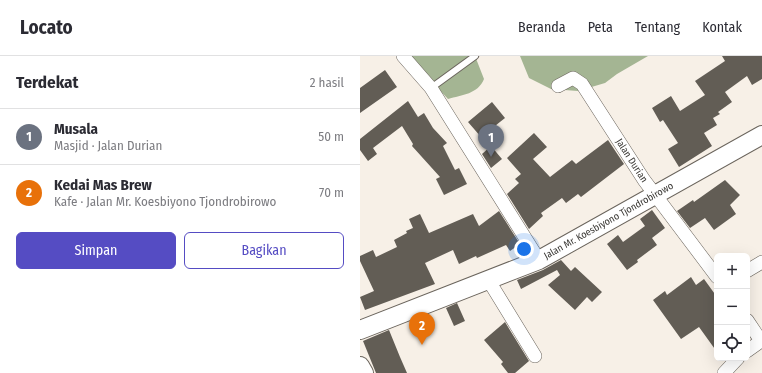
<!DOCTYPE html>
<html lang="id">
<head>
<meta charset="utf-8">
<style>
  :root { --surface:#fff; --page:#f7f7f7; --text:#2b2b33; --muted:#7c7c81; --line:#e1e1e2; --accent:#554cc3 }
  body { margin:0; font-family:"Fira Sans Condensed",sans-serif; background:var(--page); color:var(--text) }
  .controls { position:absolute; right:12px; bottom:12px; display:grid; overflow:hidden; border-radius:6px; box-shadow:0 4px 16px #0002 }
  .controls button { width:36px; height:36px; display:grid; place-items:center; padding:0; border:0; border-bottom:1px solid var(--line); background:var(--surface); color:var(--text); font:20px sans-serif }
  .you { position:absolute; left:164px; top:193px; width:14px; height:14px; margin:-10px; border:3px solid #fff; border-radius:50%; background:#1a73e8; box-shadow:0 0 0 6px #1a73e833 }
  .badge { display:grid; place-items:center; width:26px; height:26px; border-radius:50%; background:var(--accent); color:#fff; font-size:13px; font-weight:700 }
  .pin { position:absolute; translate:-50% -33px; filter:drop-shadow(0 1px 2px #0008) }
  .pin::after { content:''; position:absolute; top:21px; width:14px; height:12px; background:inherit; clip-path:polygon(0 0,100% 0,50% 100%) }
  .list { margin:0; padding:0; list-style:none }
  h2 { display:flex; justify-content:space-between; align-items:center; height:52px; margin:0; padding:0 16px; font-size:17px }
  h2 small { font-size:13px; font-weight:400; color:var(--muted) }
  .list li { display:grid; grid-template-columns:26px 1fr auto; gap:12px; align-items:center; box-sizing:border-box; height:56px; padding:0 16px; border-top:1px solid var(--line) }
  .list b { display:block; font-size:15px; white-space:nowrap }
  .list p { margin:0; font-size:13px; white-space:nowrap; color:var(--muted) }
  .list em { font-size:13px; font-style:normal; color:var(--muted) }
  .actions { display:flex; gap:8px; padding:12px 16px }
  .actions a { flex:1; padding:9px 0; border:1px solid var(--accent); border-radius:6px; text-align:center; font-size:14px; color:var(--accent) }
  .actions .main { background:var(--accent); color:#fff }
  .icon { flex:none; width:22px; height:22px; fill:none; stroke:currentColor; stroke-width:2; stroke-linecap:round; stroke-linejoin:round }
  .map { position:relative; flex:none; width:402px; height:317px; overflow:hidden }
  header { display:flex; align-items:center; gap:24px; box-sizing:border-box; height:56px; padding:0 20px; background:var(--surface); border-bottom:1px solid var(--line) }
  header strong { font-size:19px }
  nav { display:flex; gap:22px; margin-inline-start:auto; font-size:14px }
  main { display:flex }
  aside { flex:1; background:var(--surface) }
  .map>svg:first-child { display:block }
  .forest { fill:#a4b593 }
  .building { fill:#625d55 }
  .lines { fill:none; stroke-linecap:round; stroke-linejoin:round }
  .service-casing { stroke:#6b655d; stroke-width:8 }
  .minor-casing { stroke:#6b655d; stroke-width:14 }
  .secondary-casing { stroke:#6b655d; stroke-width:20 }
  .service { stroke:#fff; stroke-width:6 }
  .minor { stroke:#fff; stroke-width:13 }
  .secondary { stroke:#fff; stroke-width:18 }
  .labels { text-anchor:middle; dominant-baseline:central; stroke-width:4; stroke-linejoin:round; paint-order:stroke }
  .street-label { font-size:10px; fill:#3b3935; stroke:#fff }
</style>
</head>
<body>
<header>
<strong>Locato</strong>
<nav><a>Beranda</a><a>Peta</a><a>Tentang</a><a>Kontak</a></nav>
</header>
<main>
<aside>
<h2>Terdekat<small>2 hasil</small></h2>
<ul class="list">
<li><span class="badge" style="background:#6b7280">1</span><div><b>Musala</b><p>Masjid · Jalan Durian</p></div><em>50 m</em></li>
<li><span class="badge" style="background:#e8710a">2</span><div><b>Kedai Mas Brew</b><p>Kafe · Jalan Mr. Koesbiyono Tjondrobirowo</p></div><em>70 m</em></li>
</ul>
<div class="actions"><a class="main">Simpan</a><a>Bagikan</a></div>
</aside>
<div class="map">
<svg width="402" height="317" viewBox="0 0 402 317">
  <rect width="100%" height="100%" fill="#f7f0e7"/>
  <path class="forest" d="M48,0h67l9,23c-6,15 -22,16 -36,20z
    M160,0h128l-31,18 -12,9 -27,8 -27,-2 -22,-11z"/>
  <path class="building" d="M362,0h40v23l-10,6 -5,-9 -22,16 7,10 -14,10 2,2 -7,4 4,7 -13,8 8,13 -33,21 -11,-18 10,-6 -15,-23 -3,2 -8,-14 19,-12 9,15 25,-16 -10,-14 30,-20z
    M25,14l12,17 -37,26v-25z
    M48,45l10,16 6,-4 9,15 14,15 -4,3 12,24 4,-2 8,16 -23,11 -8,-16 4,-2 -28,-31 1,-2 -11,-18 -29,22 4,6 -9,7 -8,-11v-11z
    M132,46l13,16 -24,19 -13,-15z
    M174,77l13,14 -14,12 17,18 22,-17 4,4 32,-24 16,24 -43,33 -3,-3 -12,9 -4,-5 -21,15 2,3 -14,13 -22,-35 12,-11 -4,-4 6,-5 -14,-16z
    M131,90l11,13 -11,9 -9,-14z
    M365,124l15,15 -10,10 6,9 -22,16 -9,-12 -15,10 -13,-17 16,-11 1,2z
    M292,154l13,18 -13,10 5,7 -20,15 1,2 -11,8 -20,-26 11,-9 5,7 22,-16 -5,-7z
    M139,155l21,33 -10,7 -4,-6 -29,13 -1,-2 -17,8 -6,-14 -28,13 10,21 -70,26 -5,-13 14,-6 -14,-30v-5l13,-6 3,7 21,-10 -3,-7 13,-7 -1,-2 7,-3 -4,-9 11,-5 9,19 44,-19 6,12z
    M201,204l10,11 4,-4 27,25 -10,10 -5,-5 -12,13 -27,-25 12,-10 -3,-5 -36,19 -4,-9 26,-10z
    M331,221l5,8 8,-6 13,18v55l-18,-25 -18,12 -28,-39 12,-9 2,4z
    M97,247l8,18 -11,5 -8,-18z
    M145,266l24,39 -14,12h-7l-7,-9 2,-2 -19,-22z
    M29,274l11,27 7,16h-31l-13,-32z"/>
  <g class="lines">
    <defs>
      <path id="service" d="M71,32l44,-32"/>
      <g id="minor">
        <path d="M43,0l28,32 108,172"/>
        <path id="s1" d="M198,30l15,-8 9,6 62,96 73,97"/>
        <path d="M387,215l15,-9"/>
        <path d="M129,225l46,75"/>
        <path d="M387,264l14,21 -14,10"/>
        <path d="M364,317l14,-15"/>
      </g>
      <g id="secondary">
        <path id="s2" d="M0,274l179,-70 223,-125"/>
        <path d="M0,310l4,7"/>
      </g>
    </defs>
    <use href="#service" class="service-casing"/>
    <use href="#minor" class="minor-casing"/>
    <use href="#secondary" class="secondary-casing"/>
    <use href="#service" class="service"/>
    <use href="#minor" class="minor"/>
    <use href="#secondary" class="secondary"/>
  </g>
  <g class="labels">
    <g class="street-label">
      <text stroke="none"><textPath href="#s1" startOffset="119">Jalan Durian</textPath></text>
      <text stroke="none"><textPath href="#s2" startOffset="272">Jalan Mr. Koesbiyono Tjondrobirowo</textPath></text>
    </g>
  </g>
</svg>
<div class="controls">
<button>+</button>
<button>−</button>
<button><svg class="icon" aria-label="locate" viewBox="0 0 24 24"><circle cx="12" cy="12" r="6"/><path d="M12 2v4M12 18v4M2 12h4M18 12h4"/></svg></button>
</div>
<div class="you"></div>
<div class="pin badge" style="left:131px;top:101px;background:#6b7280">1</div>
<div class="pin badge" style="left:62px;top:289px;background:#e8710a">2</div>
</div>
</main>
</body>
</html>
